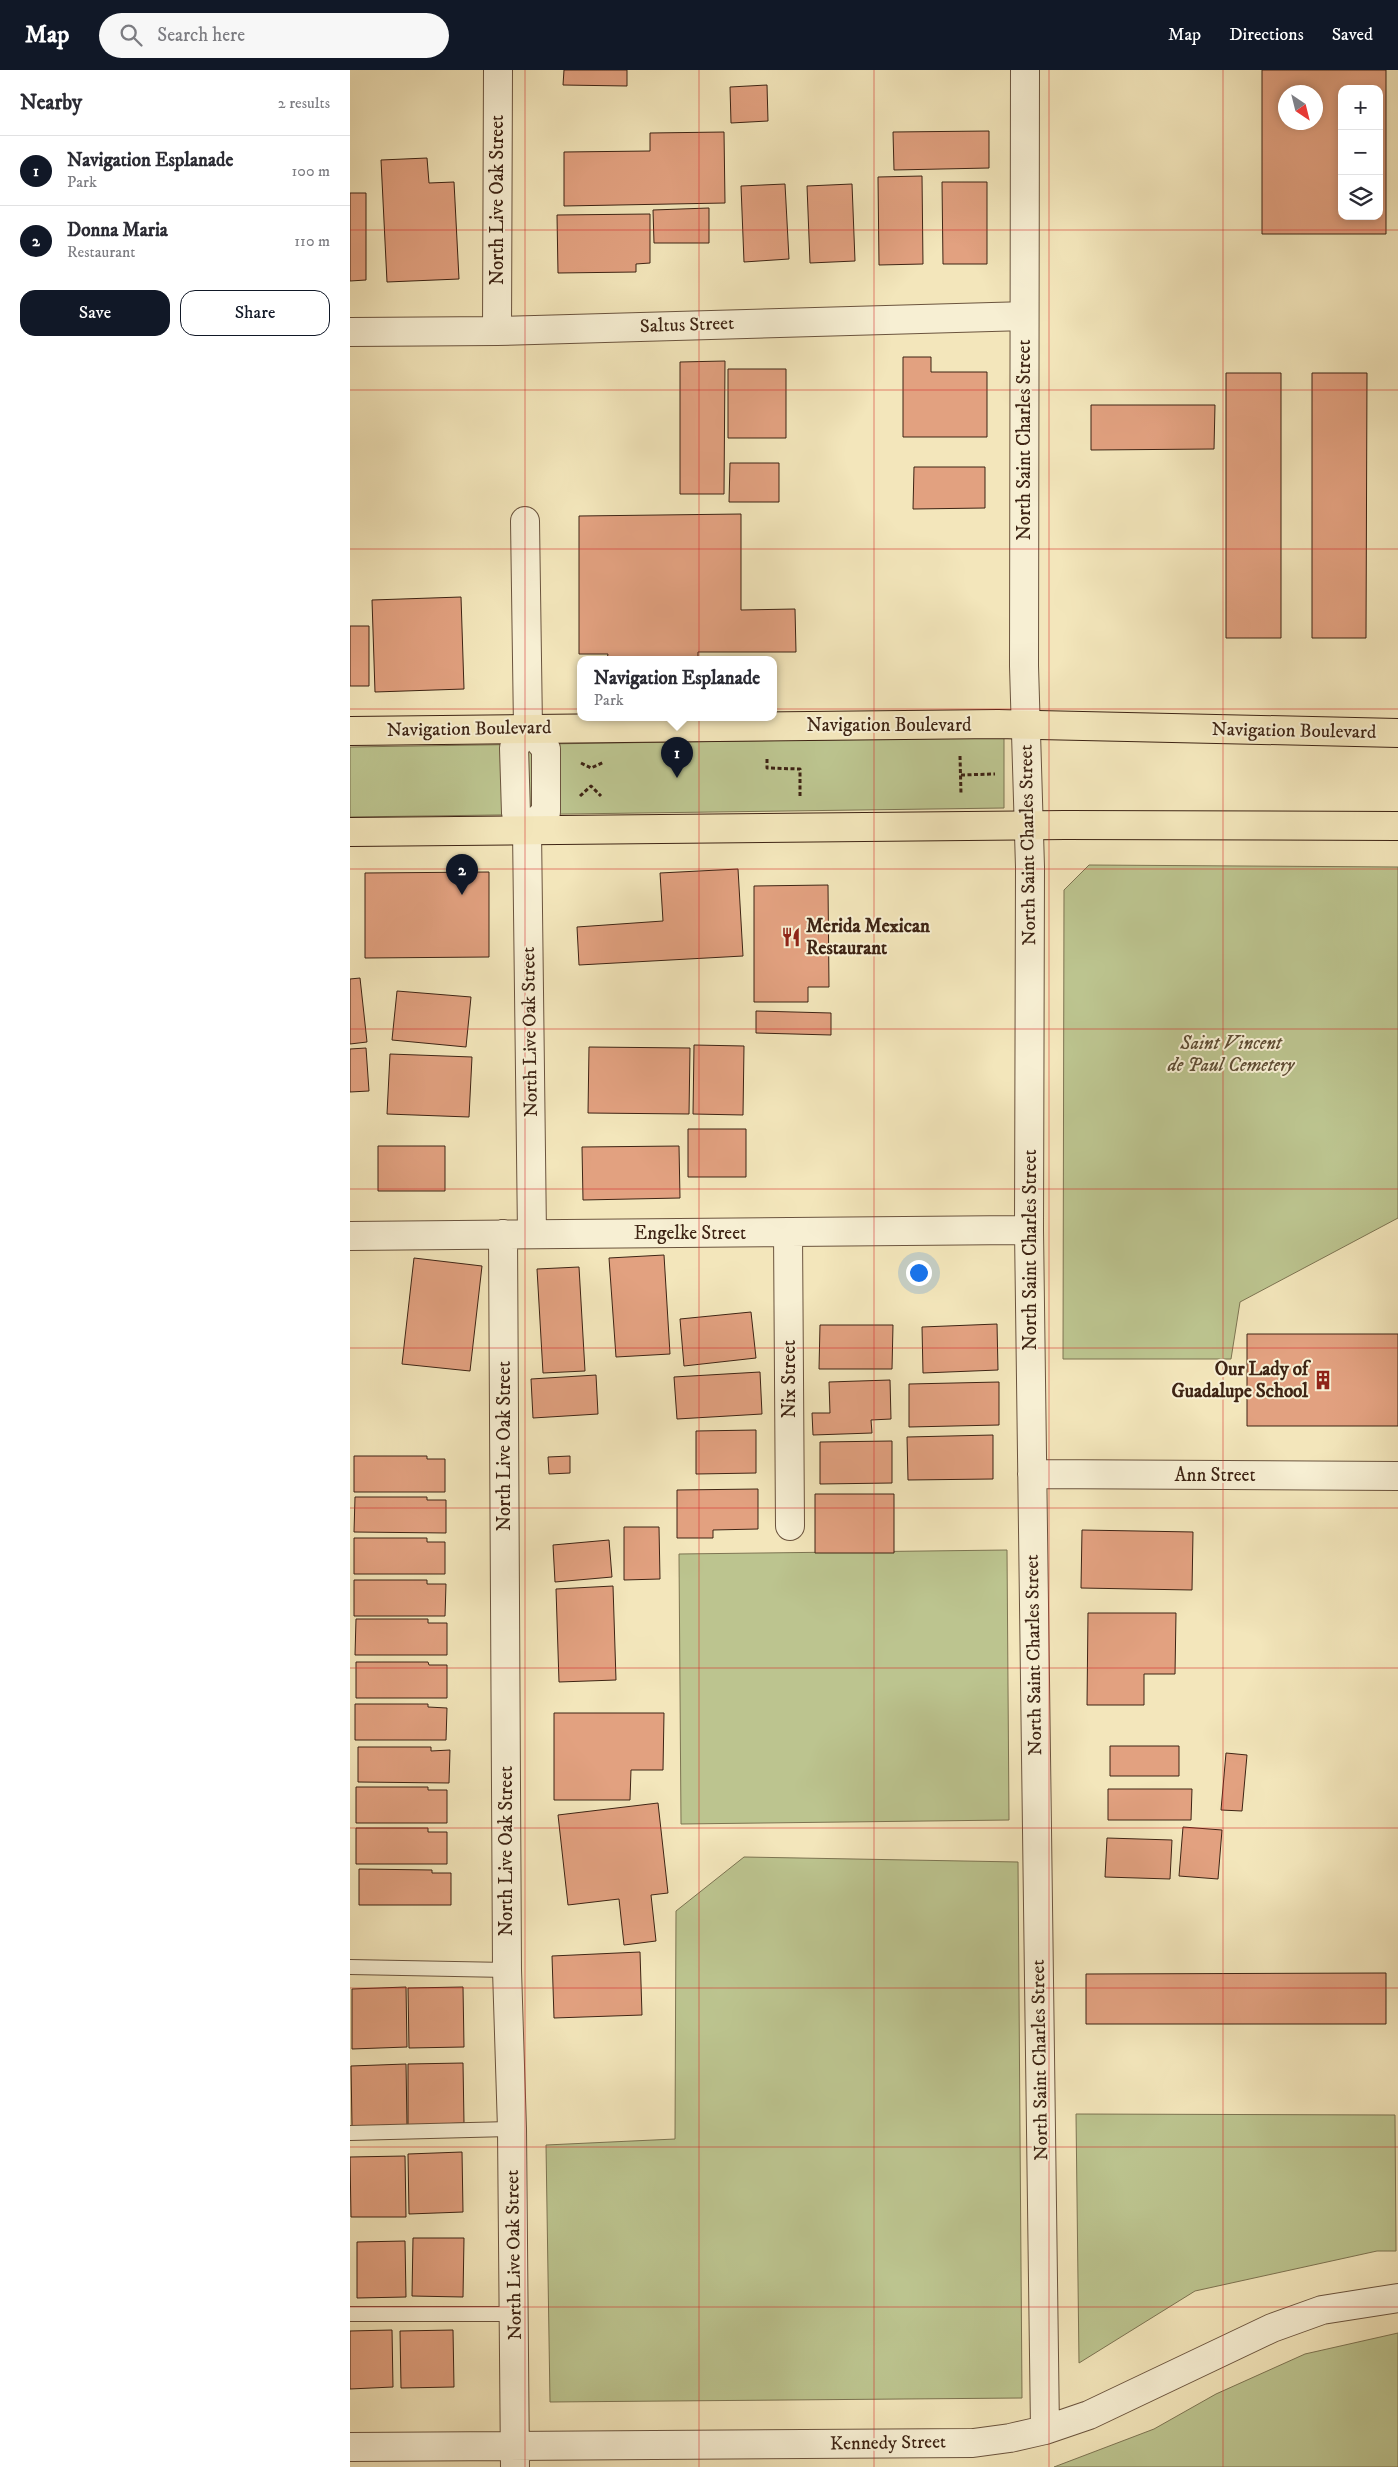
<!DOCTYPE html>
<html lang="en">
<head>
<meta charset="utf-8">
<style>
  :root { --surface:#fff; --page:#f7f7f7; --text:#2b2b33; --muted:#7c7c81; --line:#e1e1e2; --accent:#111827 }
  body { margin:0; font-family:"IM FELL DW Pica",serif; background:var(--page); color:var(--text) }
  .controls { position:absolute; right:15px; top:15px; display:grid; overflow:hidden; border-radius:10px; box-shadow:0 2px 8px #0003 }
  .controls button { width:45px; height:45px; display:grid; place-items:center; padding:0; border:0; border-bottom:1px solid var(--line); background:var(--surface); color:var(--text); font:25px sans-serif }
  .compass { position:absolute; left:928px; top:15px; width:45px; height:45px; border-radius:50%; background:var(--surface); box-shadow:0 2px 8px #0003; rotate:145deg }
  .you { position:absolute; left:568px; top:1202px; width:18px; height:18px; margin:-12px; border:4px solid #fff; border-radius:50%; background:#1a73e8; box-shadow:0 0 0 8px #1a73e833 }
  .badge { display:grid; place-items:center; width:32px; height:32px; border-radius:50%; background:var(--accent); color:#fff; font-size:16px; font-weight:700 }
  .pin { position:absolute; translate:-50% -41px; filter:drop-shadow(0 1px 2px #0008) }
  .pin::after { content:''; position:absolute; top:26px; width:18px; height:15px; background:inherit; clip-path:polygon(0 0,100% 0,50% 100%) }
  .popup { position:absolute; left:227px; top:586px; width:200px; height:65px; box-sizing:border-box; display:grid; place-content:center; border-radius:10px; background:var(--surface); filter:drop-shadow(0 1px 4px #0005); font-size:16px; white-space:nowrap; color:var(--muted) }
  .popup b { font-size:19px; color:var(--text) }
  .popup::after { content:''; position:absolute; left:50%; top:100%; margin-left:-10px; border:10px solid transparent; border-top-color:var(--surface) }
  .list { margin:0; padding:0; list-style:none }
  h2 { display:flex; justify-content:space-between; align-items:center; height:65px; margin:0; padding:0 20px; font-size:21px }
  h2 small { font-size:16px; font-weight:400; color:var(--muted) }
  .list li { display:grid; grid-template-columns:32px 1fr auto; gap:15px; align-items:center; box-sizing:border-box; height:70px; padding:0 20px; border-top:1px solid var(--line) }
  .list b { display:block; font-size:19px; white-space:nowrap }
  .list p { margin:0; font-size:16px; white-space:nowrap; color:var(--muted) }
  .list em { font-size:16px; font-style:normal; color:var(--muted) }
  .actions { display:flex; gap:10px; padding:15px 20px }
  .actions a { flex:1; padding:11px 0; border:1px solid var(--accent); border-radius:15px; text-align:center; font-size:18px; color:var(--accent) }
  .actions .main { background:var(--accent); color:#fff }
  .icon { flex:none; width:28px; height:28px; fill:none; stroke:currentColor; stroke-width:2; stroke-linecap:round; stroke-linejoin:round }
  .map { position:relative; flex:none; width:1048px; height:2397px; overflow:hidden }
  header { display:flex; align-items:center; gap:30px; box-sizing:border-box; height:70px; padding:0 25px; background:var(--accent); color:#fff }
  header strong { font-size:24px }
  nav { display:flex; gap:28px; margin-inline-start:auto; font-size:18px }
  .search { width:350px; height:45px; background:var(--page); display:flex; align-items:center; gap:12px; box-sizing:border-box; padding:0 18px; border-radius:28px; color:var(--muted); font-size:19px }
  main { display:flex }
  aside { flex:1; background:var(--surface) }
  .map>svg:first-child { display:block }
  .green { fill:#bcc48f; stroke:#7d7452 }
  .building { fill:#e2a180; stroke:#3e2414; fill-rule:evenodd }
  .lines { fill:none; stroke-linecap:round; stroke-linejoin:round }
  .lane-casing { stroke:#6b543e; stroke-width:16 }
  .street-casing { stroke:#6b543e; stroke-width:30 }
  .primary-casing { stroke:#3e2414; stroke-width:30 }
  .path { stroke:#3e2414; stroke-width:3; stroke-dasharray:4 2.5; stroke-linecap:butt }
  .lane { stroke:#f7efd3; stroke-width:14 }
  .street { stroke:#f7efd3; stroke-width:28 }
  .primary { stroke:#f3e6bb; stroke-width:28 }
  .grid { fill:none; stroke:#d62828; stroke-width:1; stroke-opacity:0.55 }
  .labels { text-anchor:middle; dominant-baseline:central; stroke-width:4; stroke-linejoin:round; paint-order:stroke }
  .street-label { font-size:19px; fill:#3e2414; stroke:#f7efd3 }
  .poi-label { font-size:19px; font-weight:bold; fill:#3e2414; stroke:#f7efd3; text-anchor:start }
  .park-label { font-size:19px; font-style:italic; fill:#5e4c33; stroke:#f7efd3 }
</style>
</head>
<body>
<header>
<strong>Map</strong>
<div class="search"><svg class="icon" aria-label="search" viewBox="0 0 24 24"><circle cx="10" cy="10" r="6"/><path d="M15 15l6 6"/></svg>Search here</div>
<nav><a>Map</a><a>Directions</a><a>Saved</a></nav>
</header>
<main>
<aside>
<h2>Nearby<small>2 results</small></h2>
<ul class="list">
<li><span class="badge">1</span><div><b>Navigation Esplanade</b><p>Park</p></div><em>100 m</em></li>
<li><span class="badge">2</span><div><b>Donna Maria</b><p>Restaurant</p></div><em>110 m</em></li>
</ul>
<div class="actions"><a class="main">Save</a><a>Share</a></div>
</aside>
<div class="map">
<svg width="1048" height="2397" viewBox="0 0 1048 2397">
  <rect width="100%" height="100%" fill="#f3e6bb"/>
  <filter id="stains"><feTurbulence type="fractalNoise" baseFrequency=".004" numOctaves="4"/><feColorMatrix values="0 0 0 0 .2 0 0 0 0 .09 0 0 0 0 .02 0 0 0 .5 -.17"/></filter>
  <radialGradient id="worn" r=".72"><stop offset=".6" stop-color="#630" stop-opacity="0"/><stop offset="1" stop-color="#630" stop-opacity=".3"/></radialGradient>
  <path class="green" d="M654,667v71l-654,9v-70z
    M739,795l309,2v351l-158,84 -9,57h-168l1,-469z
    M657,1480l2,270 -328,4 -2,-270z
    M394,1787l274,5 4,536 -472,4 -4,-257 129,-6 1,-228z
    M726,2044l319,1 1,136h-19l-182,40 -116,72z
    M1048,2263v134h-344l100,-38 62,-35 89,-40z"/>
  <path class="building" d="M214,0h63v16l-64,-1z
    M912,0h124v164h-124zM992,19h37v127h-37zM936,22h30v30h-30z
    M417,15l1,36 -37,2 -1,-36z
    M639,61v37l-95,2 -1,-38z
    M374,62l1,71 -161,3v-54l86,-1v-18z
    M77,88l2,25 25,-1 5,97 -72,3 -6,-122z
    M572,106l1,88 -44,1 -1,-88z
    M592,112h45v82h-44z
    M435,114l4,75 -45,3 -3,-76z
    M502,114l3,77 -45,2 -3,-77z
    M0,123h16v87l-16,1z
    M359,138v35h-55l-1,-33z
    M300,144v49l-14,1v8l-78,1 -1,-58z
    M553,287h28v15h56v65h-84z
    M375,291l-1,133h-44v-132z
    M378,299h58v69h-58z
    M876,303h55v265h-55z
    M962,303h55l-1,265h-54z
    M741,335h124l-1,44 -123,1z
    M380,393h49v39h-50z
    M564,397h71v41l-72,1z
    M391,444v96l54,-1 1,43h-98v7h-91l1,-5h-29v-138z
    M111,527l3,92 -89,3 -3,-92z
    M0,556h19v60h-19z
    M388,799l5,87 -164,9 -2,-38 86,-6 -3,-48z
    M139,802v85l-124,1v-85z
    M478,815l1,102h-21v15h-54v-116z
    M10,908l7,64 -17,2v-65z
    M47,921l74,6 -5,50 -74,-7z
    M406,941l75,2v22l-75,-2z
    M344,975l50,1 -1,69 -50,-1z
    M239,977l101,1 -1,66 -101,-1z
    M16,978l3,43 -19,1v-43z
    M40,984l82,3 -3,60 -82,-3z
    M338,1059h58v48h-58z
    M28,1076h67v45h-67z
    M329,1076l1,52 -97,2 -1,-53z
    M314,1185l6,99 -54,3 -7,-99z
    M64,1188l68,8 -12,105 -68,-7z
    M229,1197l6,104 -42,2 -6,-104z
    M401,1242l5,46 -72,8 -4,-47z
    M647,1254l1,46 -75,3 -1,-46z
    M470,1255h73l-1,44h-73z
    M897,1264h151v92h-151z
    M410,1302l2,42 -85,5 -3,-42z
    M246,1305l2,39 -65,4 -2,-39z
    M540,1310l1,39 -20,1 1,13 -59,2 -1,-22h18l-1,-31z
    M649,1312v43l-90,2v-43z
    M406,1360v43l-60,1v-43z
    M643,1365v44l-85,1 -1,-43z
    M542,1371v42l-72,1v-42z
    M4,1386h73v3h18v33h-91z
    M220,1386v17l-21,1 -1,-17z
    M408,1419v40l-45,1v8h-36v-48z
    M465,1424h79v59h-79z
    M5,1427h72v3h19v33l-92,-1z
    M274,1457h35l1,52 -36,1z
    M732,1460l111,2 -1,58 -111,-2z
    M4,1468h73v4h18v32h-91z
    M259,1470l3,37 -57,5 -2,-37z
    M4,1510h73v4h19l-1,32h-91z
    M263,1516l3,94 -57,2 -3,-93z
    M738,1543h88l-1,61h-31v31h-57z
    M6,1549h72v4h19v32h-92z
    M6,1592h72l1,3h18v33h-91z
    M5,1634h73v3l19,1 -1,32h-91z
    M204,1643h110l-1,57h-32l-1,30h-76z
    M760,1676h69v30h-69z
    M8,1677h73v4l19,-1 -1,33 -91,-1z
    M876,1683l21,2 -5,56 -21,-1z
    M6,1717h72v3h19v33h-91z
    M758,1719h84l-1,31h-83z
    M308,1733l10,90 -17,2 5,46 -32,4 -5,-46 -51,6 -10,-90z
    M833,1757l39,3 -4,49 -39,-3z
    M6,1758h72v4h19v32h-91z
    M757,1768l65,2 -2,39 -65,-2z
    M9,1799l73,1v3h19v32h-92z
    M290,1882l2,63 -88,3 -2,-62z
    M1036,1903v51h-300v-50z
    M56,1917l1,60 -55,2v-60z
    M113,1917l1,60 -55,1 -1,-60z
    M113,1993l1,60 -56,2v-61z
    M56,1994l1,61 -55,1 -1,-60z
    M112,2082l1,60 -54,2 -1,-60z
    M55,2086l1,61h-55l-1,-60z
    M63,2168h51l-1,59 -51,-1z
    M55,2171l1,56 -49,1v-56z
    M42,2260l1,57 -43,2v-58z
    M103,2260l1,57 -53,1 -1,-57z"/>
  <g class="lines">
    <defs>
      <path id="lane" d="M0,1897l157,3
        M0,2063l162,-4
        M0,2244h165"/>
      <path id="street" d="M675,0l-1,596 6,201 -1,363 16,1200
        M147,261l1,-261
        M0,262l147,-1 526,-15
        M175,451l3,207 -14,20 2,65 11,17 5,404
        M177,760l19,-18v-63l-18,-21
        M438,1162l2,294
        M153,1164l4,736 5,159 3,338
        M0,1166l679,-6
        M682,1404l366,2
        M0,2377l623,-4 37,-5 35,-8 44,-15 183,-87 50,-18 76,-12"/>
      <path id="primary" d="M0,661l648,-7 400,9
        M0,762l715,-7 333,1"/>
    </defs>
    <use href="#lane" class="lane-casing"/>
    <use href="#street" class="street-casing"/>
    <use href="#primary" class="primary-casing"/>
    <path class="path" d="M610,686l1,38
      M417,689v9l33,1v28
      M231,693l10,5 13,-6
      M611,705l34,-1
      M230,726l11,-10 10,10"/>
    <use href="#lane" class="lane"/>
    <use href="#street" class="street"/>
    <use href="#primary" class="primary"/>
  </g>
  <path class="grid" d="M175,0v2397M349,0v2397M524,0v2397M699,0v2397M873,0v2397M0,160h1048M0,320h1048M0,479h1048M0,639h1048M0,799h1048M0,959h1048M0,1119h1048M0,1278h1048M0,1438h1048M0,1598h1048M0,1758h1048M0,1918h1048M0,2077h1048M0,2237h1048"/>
  <defs>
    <symbol id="restaurant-bare" viewBox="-9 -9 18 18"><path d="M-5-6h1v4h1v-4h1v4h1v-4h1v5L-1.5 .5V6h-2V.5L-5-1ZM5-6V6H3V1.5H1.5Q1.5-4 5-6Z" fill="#8f2418" stroke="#f7efd3" stroke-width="2.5" paint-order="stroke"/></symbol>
    <symbol id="building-bare" viewBox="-9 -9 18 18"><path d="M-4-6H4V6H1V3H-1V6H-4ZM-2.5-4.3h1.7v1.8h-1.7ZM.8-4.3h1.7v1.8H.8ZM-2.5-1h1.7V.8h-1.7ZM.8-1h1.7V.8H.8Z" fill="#8f2418" stroke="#f7efd3" stroke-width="2.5" paint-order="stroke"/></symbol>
  </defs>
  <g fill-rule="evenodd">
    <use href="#restaurant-bare" x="427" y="853" width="28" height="28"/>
    <use href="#building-bare" x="959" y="1296" width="28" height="28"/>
  </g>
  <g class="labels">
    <g class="street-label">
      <text transform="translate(147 130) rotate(-90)">North Live Oak Street</text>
      <text transform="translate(337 255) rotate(-2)">Saltus Street</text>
      <text transform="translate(674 370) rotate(-90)">North Saint Charles Street</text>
      <text x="539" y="655">Navigation Boulevard</text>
      <text transform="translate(119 659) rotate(-1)">Navigation Boulevard</text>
      <text transform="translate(944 661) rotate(1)">Navigation Boulevard</text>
      <text transform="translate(678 775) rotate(-91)">North Saint Charles Street</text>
      <text transform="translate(180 962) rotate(-91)">North Live Oak Street</text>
      <text x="340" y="1163">Engelke Street</text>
      <text transform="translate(680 1180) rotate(-90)">North Saint Charles Street</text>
      <text transform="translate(439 1309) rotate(-90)">Nix Street</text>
      <text transform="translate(154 1376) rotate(-90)">North Live Oak Street</text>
      <text x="865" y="1405">Ann Street</text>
      <text transform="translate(684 1585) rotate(-91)">North Saint Charles Street</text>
      <text transform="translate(156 1781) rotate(-90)">North Live Oak Street</text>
      <text transform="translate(690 1990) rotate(-91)">North Saint Charles Street</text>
      <text transform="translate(164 2185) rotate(-91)">North Live Oak Street</text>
      <text transform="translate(538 2373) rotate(-1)">Kennedy Street</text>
    </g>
    <g class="poi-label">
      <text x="456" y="856">Merida Mexican<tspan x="456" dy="22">Restaurant</tspan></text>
      <text x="958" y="1299" text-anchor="end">Our Lady of<tspan x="958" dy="22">Guadalupe School</tspan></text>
    </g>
    <g class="park-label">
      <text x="881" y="973">Saint Vincent<tspan x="881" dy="22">de Paul Cemetery</tspan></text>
    </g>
  </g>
  <rect width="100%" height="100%" filter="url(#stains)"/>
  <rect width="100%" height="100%" fill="url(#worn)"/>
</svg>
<div class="controls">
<button>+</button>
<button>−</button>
<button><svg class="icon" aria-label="layers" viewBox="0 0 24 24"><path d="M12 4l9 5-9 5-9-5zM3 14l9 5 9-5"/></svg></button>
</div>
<svg class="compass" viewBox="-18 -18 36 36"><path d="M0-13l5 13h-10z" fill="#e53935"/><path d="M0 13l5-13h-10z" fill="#7c7c81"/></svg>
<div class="you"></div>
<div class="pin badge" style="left:327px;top:708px">1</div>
<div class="popup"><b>Navigation Esplanade</b>Park</div>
<div class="pin badge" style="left:112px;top:825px">2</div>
</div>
</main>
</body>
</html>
